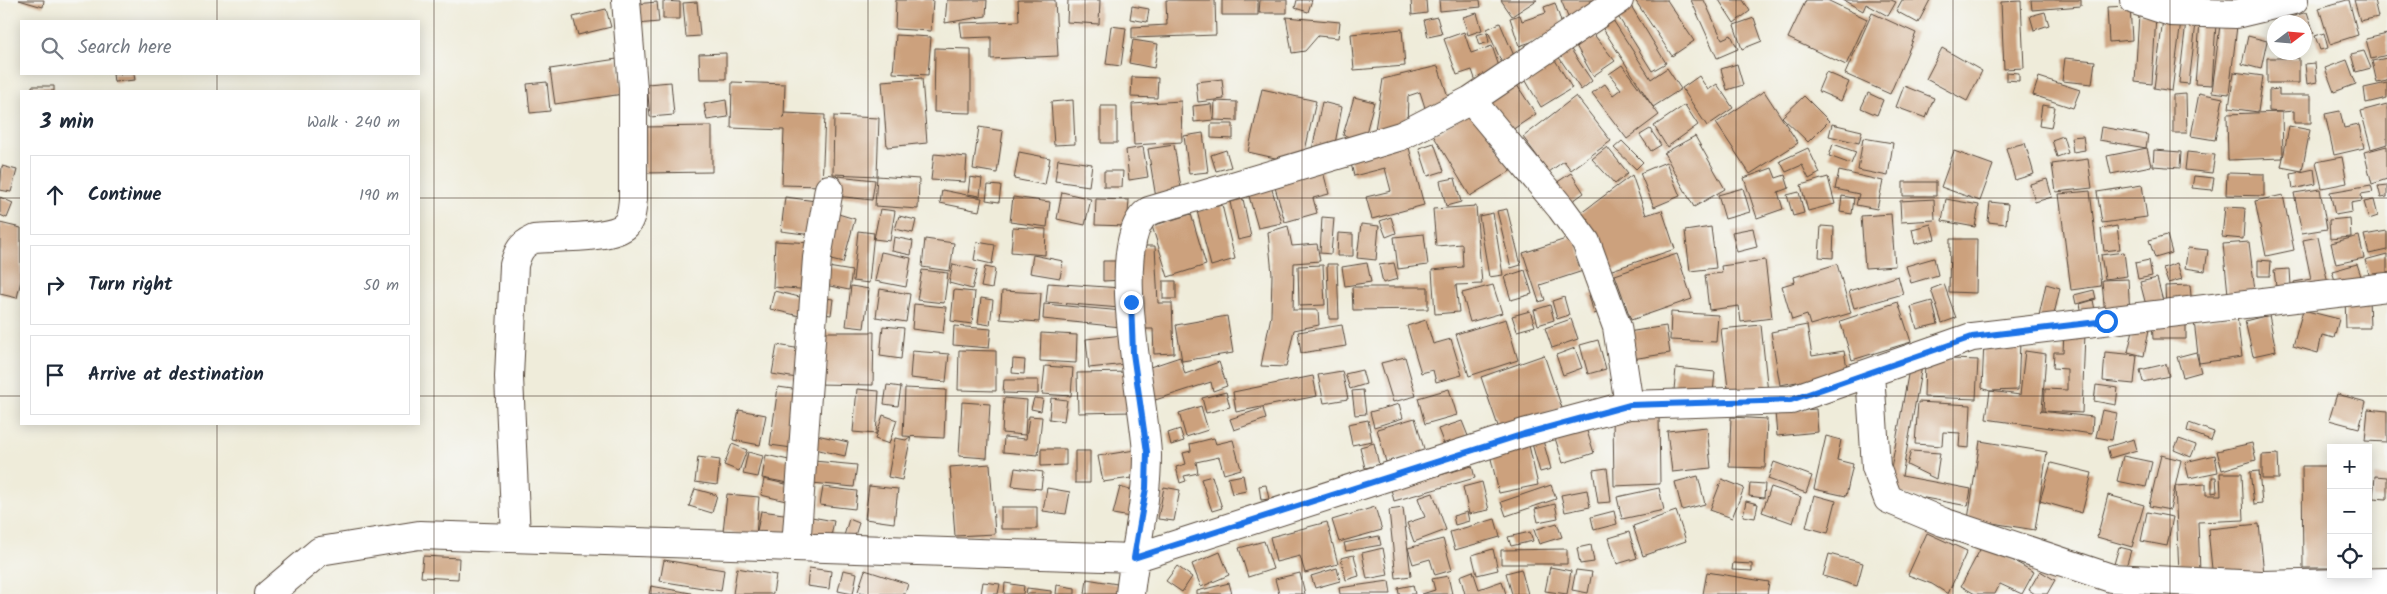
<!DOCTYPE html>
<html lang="en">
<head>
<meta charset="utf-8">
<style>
  :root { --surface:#fff; --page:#f6f6f7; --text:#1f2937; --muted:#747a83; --line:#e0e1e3 }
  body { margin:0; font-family:Kalam,sans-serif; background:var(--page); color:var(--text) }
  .controls { position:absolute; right:15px; bottom:15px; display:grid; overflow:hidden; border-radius:0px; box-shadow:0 2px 12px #0003 }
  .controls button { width:45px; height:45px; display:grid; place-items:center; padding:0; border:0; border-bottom:1px solid var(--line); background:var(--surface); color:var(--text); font:25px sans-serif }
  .compass { position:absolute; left:2267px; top:15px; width:45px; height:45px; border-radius:50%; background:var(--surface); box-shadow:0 2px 12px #0003; rotate:74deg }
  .stop { position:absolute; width:15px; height:15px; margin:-11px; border:4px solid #1a73e8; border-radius:50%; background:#fff }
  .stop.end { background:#1a73e8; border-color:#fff; box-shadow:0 1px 5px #0008 }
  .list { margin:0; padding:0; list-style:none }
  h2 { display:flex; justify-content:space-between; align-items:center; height:65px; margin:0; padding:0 20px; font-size:21px }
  h2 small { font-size:16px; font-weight:400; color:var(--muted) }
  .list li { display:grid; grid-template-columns:32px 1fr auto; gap:15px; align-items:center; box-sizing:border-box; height:80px; margin:0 10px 10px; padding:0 10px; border:1px solid var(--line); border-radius:0px }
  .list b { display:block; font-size:19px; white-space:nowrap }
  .list em { font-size:16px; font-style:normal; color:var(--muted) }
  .icon { flex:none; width:28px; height:28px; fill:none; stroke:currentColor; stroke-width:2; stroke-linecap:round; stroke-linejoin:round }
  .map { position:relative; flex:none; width:2387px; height:594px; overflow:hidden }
  .search { position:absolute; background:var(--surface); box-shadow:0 2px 12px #0003; left:20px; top:20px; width:400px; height:55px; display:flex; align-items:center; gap:12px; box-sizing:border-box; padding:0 18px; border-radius:0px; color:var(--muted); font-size:19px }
  .panel { position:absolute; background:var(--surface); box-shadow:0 2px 12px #0003; left:20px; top:90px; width:400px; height:335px; border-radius:0px }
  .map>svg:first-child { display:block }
  .building { fill:#cca17d }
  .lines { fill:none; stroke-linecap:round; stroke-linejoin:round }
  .minor-casing { stroke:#56473a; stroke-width:30 }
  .minor { stroke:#fff; stroke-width:28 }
  .route { stroke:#1a73e8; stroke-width:6 }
  .grid { fill:none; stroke:#3b2a1e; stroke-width:1; stroke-opacity:0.55 }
</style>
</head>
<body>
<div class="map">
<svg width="2387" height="594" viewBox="0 0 2387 594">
  <rect width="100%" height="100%" fill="#f6f6f2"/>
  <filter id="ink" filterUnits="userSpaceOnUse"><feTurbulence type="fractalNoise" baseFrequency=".02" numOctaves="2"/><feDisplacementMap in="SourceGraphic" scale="10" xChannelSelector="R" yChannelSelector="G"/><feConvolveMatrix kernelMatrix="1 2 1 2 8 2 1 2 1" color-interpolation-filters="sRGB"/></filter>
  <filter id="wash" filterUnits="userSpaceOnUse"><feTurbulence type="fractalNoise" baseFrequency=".0096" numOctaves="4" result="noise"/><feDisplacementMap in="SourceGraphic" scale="20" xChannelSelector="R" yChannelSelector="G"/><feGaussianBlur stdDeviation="1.12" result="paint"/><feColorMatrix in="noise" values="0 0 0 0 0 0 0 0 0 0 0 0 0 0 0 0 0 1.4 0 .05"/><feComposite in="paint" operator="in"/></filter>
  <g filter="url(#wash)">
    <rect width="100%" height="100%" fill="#efecda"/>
    <g id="blocks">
      <path class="building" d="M19,0h25l-1,7z
        M896,0h37l-2,31 -36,-2z
        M947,0h40l-1,16 -41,7z
        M1018,0h37l3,56 -67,3v-22l-29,1 -2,-15 59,-2z
        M1068,0h32l-1,24 -32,-2z
        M1166,0h49l1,35 -84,3v-11l35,-2z
        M1222,0h36v15h-36z
        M1260,0h27v13h-28z
        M1297,0h15l-4,12 -13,-4z
        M1411,0h15l1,13 -15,2z
        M1439,0h41l1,7 -41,4z
        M1501,0h36l-25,16z
        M1561,0h40l1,3 -34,14z
        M1635,0h32l27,41 -22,15z
        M1691,0h13l18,39 9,-4 7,14 -21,9z
        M1719,0h24l7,11 -16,12z
        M1806,0h21l40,19 -21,46 -58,-27z
        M1843,0h48l5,2 -8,14 -22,-12 -3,7z
        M1902,0h28l-12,23 -22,-12z
        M2031,0h50v6l-49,4z
        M2347,0h2l9,35 -28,9 -11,-36z
        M2354,0h20l4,17 -18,4z
        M663,1l17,1v17h-17z
        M1628,1l38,62 -14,8 -38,-61z
        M2021,1l3,67 -20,1 -3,-67z
        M657,2l2,20 -22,2 -2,-20z
        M697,2l3,34 -14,1 -3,-34z
        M1555,3l9,28 -45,15 -9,-28 10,-3 2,6 24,-8 -2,-6z
        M1132,6l17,3 -2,13 -17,-3z
        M2130,6l2,34 -23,2 -2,-35z
        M606,9l5,18 -33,8 -5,-18z
        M2045,12l4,13 -15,5 -4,-14z
        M2307,12l7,21 -10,3v-14h-16l-1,-4z
        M1477,13l5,17 -14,5 -5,-18z
        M1872,13l44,20 -26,61 -45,-20z
        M2139,14l17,1 -4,69 -17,-2z
        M1286,17l54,5 -2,16 -20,-2 -13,15 -13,2z
        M1437,17l5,17 -14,3 -4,-17z
        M1611,17l40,62 16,-11 14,21 -28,18 -53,-83z
        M1754,18l8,23 -20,8 -8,-24z
        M2163,19l18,2 -9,70 -18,-3z
        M2186,22l10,1 -7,61 -10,-1z
        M2200,22l16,1 -4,62 -17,-1z
        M1500,23l18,42 -13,5 -18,-41z
        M2220,24l17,2 -8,68 -17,-2z
        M1111,26l15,2 -5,38 -15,-2z
        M1402,29l3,37 -51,4 -3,-36z
        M1591,31l24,30 -22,15 -18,-32z
        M1464,32l7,21 21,-7 11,32 -25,9 -6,-17 -15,5 -13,-36z
        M1487,32l2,10 -10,3 -3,-10z
        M2324,33l4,15 -8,2 -5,-14z
        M2387,34v21l-16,4 -5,-20z
        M896,35l35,2 -3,38 -35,-2z
        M2248,36l19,5 -6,28 -19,-5z
        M1133,40l25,4 -4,24 -25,-5z
        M935,48l36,1v64l-37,-1z
        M1570,48l22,33 -11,9 -23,-34z
        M1942,48l40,23 -15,30 -41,-22z
        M2364,51l7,17 -15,4 -5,-18z
        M726,53v26h-26l-1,-25z
        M1552,55l20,33 -31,19 -19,-33z
        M2065,58l30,3 -3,23 -30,-3z
        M2267,58h32v25h-32z
        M2387,58v23l-10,2 -5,-22z
        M617,59l6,35 -68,10 -5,-35z
        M2347,60l9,24 -22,8 -9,-24z
        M2315,63l2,19 -10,2 -2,-20z
        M1737,64l6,21 -16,5 -6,-21z
        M1622,65l37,50 -32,24 -35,-46 13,-9 8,11 8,-6 -12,-15z
        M1438,66l13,40 -23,11 -8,-25 -12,4 -1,31 -33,9 9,-57z
        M1826,72l23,10 -8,19 -23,-10z
        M2006,72l13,1v8l-13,-1z
        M2234,72l29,4 -5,36 -29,-4z
        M113,74h21l1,6 -21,2z
        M1511,76l25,38 -30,20 -25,-37z
        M1699,76l9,14 9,-6 16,24 -26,18 -25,-38z
        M1132,77l26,1 -1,20 -26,-1z
        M2039,77l41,13 -7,18 -40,-13z
        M922,78l5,65 -40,4 -5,-66z
        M1222,79l2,20 -26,3 -2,-20z
        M547,82l3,29 -20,2 -3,-29z
        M671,82l3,33 -24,2 -3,-33z
        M732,82l53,2 -1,34 1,-5 40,2 -3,71 -40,-1 2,-55 -53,-2z
        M2387,83v15l-21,5 -2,-15z
        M32,86h22v5h-22z
        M1904,86l30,12 -8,20 -30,-11z
        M1262,89l54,12 -14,63 -54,-12z
        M2279,89v6h32v28h-17v-12l-12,1 1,46 6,-32 21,4 -8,41 -21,-4 2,-9 -55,2 -1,-46 54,-2 -12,-1v-21z
        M1764,91l34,52 -48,31 -34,-51z
        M1868,93l15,7 -6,15 -16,-7z
        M2199,93l24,5 -8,42 -24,-4z
        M2186,94l1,39h-14v-38z
        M1576,96l35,45 -40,29 -7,-9 -15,11 -26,-35z
        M1804,96l25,25 -21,21 -26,-25z
        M1354,97l20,5 -10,39 -21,-6z
        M726,100l2,17 -21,3 -3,-16z
        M1073,100l2,44 -21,1 -3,-43z
        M1181,101l1,41 -48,3 -2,-41z
        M1215,101l22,1v19l-23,-1z
        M1322,102l20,5 -9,47 -21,-4z
        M1211,104l2,16 -19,2 -1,-16z
        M2387,104v40l-16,5 -10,-38z
        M1685,105l13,20 -31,22 -13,-21z
        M2042,105l13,2 -4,21 -12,-2z
        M1101,106h16v37h-16z
        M1474,109l38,61 -42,26 -37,-61z
        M2340,111l4,17 15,-3 5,23 -30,7 -9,-41z
        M834,116l45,2 -2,58 42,3 -1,30 -43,-3 2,-30 -44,-2z
        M1211,124h22v15l-22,-1z
        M1832,124l30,7 -3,12 -30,-7z
        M712,126v46l-68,1 -1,-46z
        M979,127l24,4 -6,42 -24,-4z
        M2101,127l47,8 -2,13 -47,-8z
        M1650,129l11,16 -10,6 -11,-16z
        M1203,133l5,39 -19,2 -5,-38z
        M1695,136l30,53 -31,18 -30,-54z
        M2063,136l5,17 -11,4 -5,-17z
        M2083,136l2,14 -12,2 -2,-15z
        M1863,138l30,5 -5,33 -30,-6z
        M1407,140l17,65 -52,14 -6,-22 25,-6 -6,-23 -31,8 -5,-21z
        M1622,141l21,21 -7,7 -22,-21z
        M1434,143l10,28 -16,5 -9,-28z
        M2025,143l9,31 -19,6 -9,-32z
        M1833,144l23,8 -5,12 -22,-8z
        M1174,145l8,49 -26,4 -8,-49z
        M2387,146v33l-15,5 -8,-32z
        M1143,147l5,30 -19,3 -3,-30z
        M1607,147l21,26 -13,11 -23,-25z
        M1808,148l12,25 -11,6 -7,-14 -16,7 -6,-11z
        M2147,148l4,18 -40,8 -4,-18z
        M1226,150l5,17 -15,4 -5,-16z
        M2154,150l27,2 -1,16 -27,-2z
        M1954,151l39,14 -13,36 -39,-14z
        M1019,152l31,6 -5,27 -31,-6z
        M2187,152l28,3 -3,18 -27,-3z
        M934,154l33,3 -2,25 -34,-2z
        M2342,157l5,26 -25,5 -6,-26z
        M1058,159l34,5 -3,22 -34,-5z
        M2088,159l4,29 -36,4 -4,-28z
        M1666,162l14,34 -26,11 -14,-34z
        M1321,164l8,30 -16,4 4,15 -32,9 -13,-45z
        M2,166l15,4 -6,22 -11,-2z
        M1772,168l4,10 9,-3 4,13 -11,4 5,17 -26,9 -13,-40z
        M2314,169l2,15 -23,5 -2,-15z
        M1104,171h19l-1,16h-18z
        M1839,171l44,10 -6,28 -21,-4 3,-11 -24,-5z
        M1571,173l13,20 -17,12 -14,-20z
        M2227,173l37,1v22l-38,-1z
        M1632,175l14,40 16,-5 13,39 -72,24 -26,-57z
        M838,176l37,4 -3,20 -36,-4z
        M2194,176l20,2 -2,12 -20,-2z
        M970,177l12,2 -2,17 -12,-2z
        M1828,177l7,27 -27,7 -7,-26z
        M1455,178l6,24 -15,4 -6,-25z
        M2047,179l5,18 -17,5 -5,-18z
        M1903,182h33v14h-33z
        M1270,183l12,40 -24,5 -11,-39z
        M988,185l13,1 -2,16 -13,-2z
        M2142,185l5,32 -45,6 -5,-31z
        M2371,185l2,7 -12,2 1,7 -11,2 1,9 -17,3 -5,-23z
        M2387,185v12l-6,1 -3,-12z
        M1743,188l7,24 -25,7 -7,-24z
        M2320,189l7,40 -25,4 -8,-40z
        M942,190l40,8 -3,13 -39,-8z
        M2090,191l11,95 -30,4 -12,-96z
        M1062,192l29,7 -6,26 -28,-6z
        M1799,192l5,21 -11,3 -6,-21z
        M2283,195l11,55 -28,6 -11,-55z
        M1842,196l12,2 -2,16 -12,-2z
        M0,197l13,6 -6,15 -7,-3z
        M785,197l31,4 -4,34 -31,-4z
        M1013,197l37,5 -3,25 -37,-5z
        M1096,199l33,1 -2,26 -32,-1z
        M1243,199l8,38 -13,3 -8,-38z
        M1934,199l1,21 -34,2 -1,-21z
        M1946,199l33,6 -4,22 -33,-6z
        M2374,200l4,16 -9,3 -5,-17z
        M1990,202l18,2 -2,20 -18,-2z
        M1222,205l13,54 -24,7 -14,-55z
        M1476,206l6,78 -26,1 3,27 -24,2 -3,-44 31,-3 -1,-23 -26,2 -3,-37z
        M2225,207l20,1 -2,31 -21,-2z
        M880,209l15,2 -5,30 -16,-2z
        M1507,209l14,56 -10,3 -14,-57z
        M835,213l20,6 -12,44 -20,-5z
        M1493,213l10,62 -14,2 -10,-61z
        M1191,214l15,51 -38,12 -16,-51z
        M1891,214l4,52 -30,2 -4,-52z
        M899,216l17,4 -3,13 -18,-4z
        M1322,217l12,1 -3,36 -11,-1z
        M1391,217l5,16 -10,4 -6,-16z
        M2350,218l1,19 -21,2 -1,-19z
        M0,223l21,5v52l-4,18 -17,-4z
        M1361,224l18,2 -3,34 -19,-2z
        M1931,224l4,15 -20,5 -3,-15z
        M1288,226l4,20 25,-2 3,17 -26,2 -1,47h25l1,15 -25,5 -8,37 -25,-1 10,-50 1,-42 -4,-42z
        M1821,226l13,1 -1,31 -14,-1z
        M2117,226l3,23 -16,2 -3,-22z
        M1013,227l33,2 -1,26 -34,-3z
        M1711,227l5,41 -26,3 -5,-40z
        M1753,228l4,19 -20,5 -5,-20z
        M858,231l16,2 -5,50 -16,-2z
        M2387,231v19l-18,4 -5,-19z
        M1338,233l15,1v22h-16z
        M1424,234l4,31 -30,4 -4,-32z
        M2167,235l5,18 -17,5 -6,-18z
        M1575,236l11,34 -46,15 5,15 -6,2 -16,-49z
        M2359,236l5,22 -28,6 -5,-21z
        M894,237l19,4 -2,14 -19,-4z
        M2318,237l11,51 -32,7 -3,-13 17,-3 -8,-39z
        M925,239l29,4 -4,28 -28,-4z
        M1950,239h27l-1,54 -27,-1z
        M775,241l40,2 -3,47 -39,-3z
        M977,242l18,3 -3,19 -18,-4z
        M2249,242l6,49 -27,3 -5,-50z
        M1136,246h19l3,57h14l2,50 -20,1 -1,-25h-13z
        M2188,248l20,2 -3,21 -20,-3z
        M881,252l30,6 -5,29 -31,-6z
        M2124,252l3,24 -22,3 -4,-24z
        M1677,254l15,45 -61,21 -16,-45z
        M2387,254v27l-15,4 -7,-25z
        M1033,255l30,6 -3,17 -30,-5z
        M1934,258l4,17 -27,8 -5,-17z
        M1765,260l7,58 -31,4 -2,-16 -30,4 -4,-35 17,-2 -1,-7z
        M2149,260l3,16 -14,3 -3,-16z
        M2258,260l13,1 -1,15h-12z
        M1103,261h21v19l-21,1z
        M1367,263l4,19 -26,4 -3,-19z
        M1394,263l4,16 -15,4 -4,-18z
        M2177,263l5,16 -14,4 -5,-15z
        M953,264l24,6 -5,19 -23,-6z
        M1327,264h10l2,55h-10z
        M1837,264l14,49 -41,12 -3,-10 -15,5 -10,-34 13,-4 -1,-5z
        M2357,264l6,18 -25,8 -6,-19z
        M1323,265l2,40 -26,1 -1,-40z
        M828,267l24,4 -3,19 -24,-5z
        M985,267l10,2 -3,20 -11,-2z
        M2290,269l1,17 -15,1 -2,-17z
        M922,270l26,3 -4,30 -27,-3z
        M1525,270l7,24 -21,6 -7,-23z
        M1898,276l5,18 -49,14 -5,-17z
        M2157,278l7,27 -17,4 -7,-27z
        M2128,279l2,36 -25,1 -3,-36z
        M1163,281h13v18h-13z
        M1048,283l73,5 -1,20 -74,-6z
        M1944,284l12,34 -14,5 -11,-34z
        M2046,284l14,4 -8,35 -14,-3z
        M1493,285l9,28 -32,9 -8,-29z
        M2190,285l2,22 -26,2 -1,-23z
        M851,286l18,3 -5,39 -18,-2z
        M1352,287h76v22l-75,1z
        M880,289l30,5 -4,28 -30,-5z
        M954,290l21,2 -3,32 -21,-3z
        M2094,290l2,9 -20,5 -2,-9z
        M774,291l34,8 -4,18 -34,-8z
        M1002,291l39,2 -2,29 -39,-3z
        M1598,292l5,19 -9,3 -5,-19z
        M1564,297l5,18 -12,4 -5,-18z
        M2345,297h24l1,31h-24z
        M825,298l8,1 -2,16 -8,-1z
        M981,298l12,2 -3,25 -12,-2z
        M2093,300l4,20 -13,3 -4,-19z
        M1932,301l6,23 -21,5 -6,-22z
        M1898,302l13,40 -59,18 -12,-39z
        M914,304l32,3 -3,26 -31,-4z
        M1044,304l79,7 -2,16 -78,-8z
        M1550,305l4,15 -16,5 -4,-15z
        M2303,310l36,9 -5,19 -12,-3 -4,18 -25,-7z
        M1530,311l5,15 -18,5 -5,-15z
        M1671,312l47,3 -2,27 -46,-2z
        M2269,315l7,36 -23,5 -8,-35z
        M1227,316l6,37 -51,8 -6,-36z
        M2237,316l5,41 -43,6 -5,-42z
        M2186,317v22h-33l-1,-21z
        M1506,319l12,41 -49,16 -13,-42z
        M1571,319l7,20 -26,9 -7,-20z
        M1426,320l7,24 18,-5 11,36 -26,7 -3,-12 -12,3 -14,-47z
        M2135,321l15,3 -6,32 -16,-4z
        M1342,325l4,21 -45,7 -3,-21z
        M1761,325l7,68 -39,4 -8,-68z
        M1807,325l5,31 32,-5 4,22 -68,12 -9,-53z
        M883,326l21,2 -3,31 -21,-3z
        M954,326l37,3 -2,19 -36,-3z
        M1666,326l4,27 -38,6 -4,-27z
        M817,332h57l-1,53 -57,-1z
        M1041,333l36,2 -1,28 -36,-2z
        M2064,333h21l-3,80 -38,-2 1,-22 22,1v-21l-14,-1 1,-16h9z
        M1123,335l3,29 -37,4 -3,-29z
        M1598,340l8,29 -18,5 -8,-29z
        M1984,341l36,1 -2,48 -28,1 -8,-3z
        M777,345l30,5 -4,29 -31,-5z
        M1575,348l7,20 -19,7 -7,-20z
        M959,350l37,1v40l-38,-1z
        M912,351l37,3 -3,28 -36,-4z
        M2025,351l21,3 -4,57h-2l53,6 -1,17 -106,-15 4,-28 30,4z
        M2105,352l32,3 -3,29 -31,-3z
        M2196,352l5,20 -18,5 -6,-20z
        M1544,355l18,53 -63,21 -18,-52z
        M1180,357l5,17 34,-12 8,24 -14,5 -2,-9 -62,20 -11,-31z
        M1405,357l11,39 -23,6 -12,-39z
        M1925,358l53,2 -2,39 -52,-2z
        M1013,359l12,1 -1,14 -12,-1z
        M1910,364l12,2 -20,110 69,13 -3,17 -81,-15z
        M2166,364l3,12 -26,6 -3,-12z
        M1045,366l28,2 -2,28 -29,-2z
        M1676,368l39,4 -2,21 -39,-3z
        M1362,370l4,14 -16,5 -5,-15z
        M1342,371l6,28 -24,4 -6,-28z
        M1131,372l1,40 -54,1 -1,-40z
        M1313,376l4,20 -81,16 -3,-20z
        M1004,380h34v14l-35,-1z
        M887,385l14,2 -3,19 -14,-2z
        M2096,385l22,3 -2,17 -22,-4z
        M778,387l22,3 -8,58 -22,-3z
        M905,388l41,2 -2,48 -41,-2z
        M857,389l22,2 -3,43 -23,-2z
        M1449,389l8,26 -32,9 -7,-26z
        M1363,390l3,24 -11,1 -3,-24z
        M1226,392l4,15 -24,6 -4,-15z
        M2337,394l29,8 -7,26 -30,-8z
        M1004,398l23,2 -2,35 -23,-2z
        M1034,398l9,1 -2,12 -10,-2z
        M1051,398l16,2 -3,21 -15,-2z
        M962,402l28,2 -3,54 -28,-2z
        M1918,402l53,3 -2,43 -10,-1 1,-14 -17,-1 -1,14 -27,-2z
        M1399,404l4,14 -29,9 -4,-15z
        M1201,406l7,24 -22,7 -7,-24z
        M1263,408l3,11 -32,11 -4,-11z
        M1816,409l2,23 -41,4 -2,-24z
        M2368,409l19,2v31l-22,-1z
        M739,410l27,5 -6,30 -27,-5z
        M2102,410l15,3 -5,27 -16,-3z
        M883,415l14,5 -8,24 -14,-5z
        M1029,416l13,1 -4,38 -35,-3 1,-15 22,2z
        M1659,416l1,68 -46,2 -1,-69z
        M1731,417l36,2 -2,49 -36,-1z
        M1415,418l10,34 -39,10 -9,-33z
        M1368,420l4,21 -20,4 -4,-21z
        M1462,421l8,20 -24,8 -8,-20z
        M2189,423l25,9 -3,8 -24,-9z
        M1707,427l4,41 -39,4 -5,-41z
        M1586,428l8,25 -31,10 -8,-25z
        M1180,429l4,12 -13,4 -3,-12z
        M817,435l31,7 -3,14 -30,-7z
        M911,436l-9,44 -14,-3 7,-39 11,2z
        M1826,436l15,4 -4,20 16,4 -7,32 -32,-7z
        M1542,437l9,32 -11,3 -9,-32z
        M1214,438l2,6 17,-4 8,29 -17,5 -5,-17 -23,5 2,11 -14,3 2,5 -6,2 -4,-16 10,-3 -3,-11 8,-2 -1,-7z
        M2134,439l3,11 -27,8 -3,-11z
        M2179,439l17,6 -5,12 -17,-7z
        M1528,441l10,44 -39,8 -10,-43z
        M1980,441l67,11 -12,78 -67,-11z
        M1374,443l5,22 -14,3 -5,-21z
        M2252,443l4,17 -34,10 -5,-19z
        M732,444l15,6 -8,21 -15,-6z
        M1041,449h25v16l-25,1z
        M1141,449l4,27 -42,6 -5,-26z
        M1075,451h15v32h-15z
        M1911,451l29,2 -4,26 -29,-14z
        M748,452l15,4 -5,21 -15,-3z
        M2278,454l1,25h-17v-24z
        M766,455l32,7 -4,22 -32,-6z
        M2161,455l20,5 -11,50 -21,-4z
        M2215,455l3,17 -29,6 -4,-16z
        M2123,456l29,6 -6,25 -29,-6z
        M698,457l22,3 -3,25 -22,-3z
        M814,461l43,4 -3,22 -42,-4z
        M1774,462l38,14 -6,17 -38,-14z
        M2051,463l41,10 -10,40 -42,-12z
        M990,464l5,70 -40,2 -5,-69z
        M1472,466l3,12 -81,23 -3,-12z
        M2302,466h29v102h-28z
        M1015,468l28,4 -2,17 -29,-3z
        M1607,468l4,34 -13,1 -5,-33z
        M2259,471l3,32 -8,1 -4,-32z
        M2220,473h22l2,47 -46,2 2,50h-21l-4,-86 31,-2v11h15z
        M1243,475l3,16 -14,3 -4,-16z
        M1212,476l10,32 -10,3 -11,-32z
        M1698,476l7,28 -23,6 -7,-28z
        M2375,476l12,1v22l-14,-1z
        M2212,477h4l1,15 -5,1z
        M764,479l30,7 -4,16 -29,-7z
        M1722,479l22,9 -12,30 -22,-8z
        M1482,482l7,28 -20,4 -6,-27z
        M1750,483l15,1 -1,14 -15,-2z
        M1266,485l3,14 -8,1 -2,-14z
        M1551,485l5,14 -50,17 -5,-14z
        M869,486l29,3 -4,34 -29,-4z
        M823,487l34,4 -2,18 -35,-4z
        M1120,487l16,5 -6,25 -17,-3z
        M1164,487l16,3 -6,31 -16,-2z
        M1771,487l30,10 -8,26 -31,-11z
        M1047,488l23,4 -4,22 -23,-3z
        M1659,488l5,22 -42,9 -5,-22z
        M695,489l22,6 -5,18 -23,-7z
        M1587,490l3,17 -25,5 -4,-17z
        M1433,493l13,37 -32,12 -7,-19 18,-6 -7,-19z
        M727,494l32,3 -3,39 -33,-4z
        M1814,495l22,6 -8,32 -22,-6z
        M2108,495l36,10 -12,42 -35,-10z
        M1746,501l12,3 -3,14 -12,-2z
        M1555,504l3,14 -20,4 -3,-13z
        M1001,507h36v22h-36z
        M1375,507l7,23 -43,12 -7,-22z
        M1403,508l8,68 -15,2 -7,-68z
        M761,511l30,4 -3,27 -32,-6z
        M1614,511l3,13 -23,6 -3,-13z
        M1676,511l10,30 -43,15 -10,-30z
        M1467,512l2,9 -14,4 -2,-9z
        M2147,512l26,5 -6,29 -26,-5z
        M806,516l28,5 -5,26 -28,-6z
        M849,519l10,4 -6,19 -10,-3z
        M1495,519l5,18 -45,13 -5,-18z
        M1327,522l11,42 -33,9 -5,-17 -24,6 -6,-25z
        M1557,523l5,14 -23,7 -5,-14z
        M2259,524l5,50 -51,5 -5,-50z
        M1530,532l3,9 -22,5 -3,-9z
        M1629,532l8,26 -20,6 -8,-26z
        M1927,533l40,18 -19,43 -16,-10 -24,-9z
        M1379,536l2,9 -35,6 -2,-8z
        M1443,539l9,31 -17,5 -5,-16 -17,5 -5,-16z
        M1264,541l9,28 -25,8 -9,-29z
        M1983,544l51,28 -12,22 -22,-10 -5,10h-20l-14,-8z
        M1591,545l3,17 -14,2 -3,-16z
        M2119,547l12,3 -5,17 -12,-3z
        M1383,548l5,27 -21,4 -5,-26z
        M1493,549l5,21 -21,5 -5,-20z
        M1567,549v15h-66v-14z
        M1220,552l9,23 -28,12 -9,-23z
        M1829,554l34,9 -6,23 -34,-10z
        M1354,555l5,21 -13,4 -5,-22z
        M423,556l36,2 -1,21 -37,-2z
        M664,560l60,10 -3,21 -61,-10z
        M1733,563l19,1v7l-20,-1z
        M1177,566l15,11 -10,15 -16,-11z
        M1550,567l21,4 -4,23 -22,-3z
        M737,568l39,7 -3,19h-40z
        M809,568l22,3 -2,18 -22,-3z
        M1337,568l3,13 -25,7 -4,-12z
        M1521,569l7,25h-16l-6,-21z
        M843,570l14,3 -4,21 -15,-3z
        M865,570l43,14 -3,10h-37l-10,-3z
        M1576,570l16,2 -4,21 -16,-3z
        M1473,571l6,18 23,-8 4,13h-41l-5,-18z
        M2040,571l15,9 -8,14h-12l-6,-4z
        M1707,572l62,10 -2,12h-64z
        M1300,573l5,21h-26l-4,-15z
        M1448,576l4,18h-30l13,-4 -3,-11z
        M1087,579l42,7 -2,8h-42z
        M1389,581l2,13h-51l-1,-6z
        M983,582l17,2 -2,10h-17z
        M1005,583l19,3 -1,8h-19z
        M1229,583l3,11h-35v-3z
        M1057,585l18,3v6h-19z
        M1413,585l2,9h-16l-1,-6z
        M651,586l40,7v1h-42z
        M1027,588l24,3v3h-25z"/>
    </g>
  </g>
  <g filter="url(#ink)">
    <use href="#blocks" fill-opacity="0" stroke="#56473a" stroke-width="1"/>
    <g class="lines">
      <defs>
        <path id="minor" d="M2134,0l37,12 65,2 58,-14
          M1471,100l90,108 25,34 31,85 12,78
          M1870,373l6,94 12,32 55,23 168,56 150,7 126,-3
          M516,538l-7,-161 5,-112c4,-14 7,-20 20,-26 21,-2 79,0 92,-14 6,-8 6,-17 7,-26v-111l-7,-88
          M796,547l21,-289 12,-69
          M269,594l51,-43 99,-16 715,23 390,-125 105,-28 162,-5 181,-63 415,-50
          M1130,594c5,-47 17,-92 17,-139 -1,-48 -42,-217 2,-244l252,-75 70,-36 148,-100"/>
      </defs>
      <use href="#minor" class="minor-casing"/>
      <use href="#minor" class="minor"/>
    </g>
  </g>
  <g class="lines" filter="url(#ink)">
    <path class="route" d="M1131,302l2,51 14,99 -1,36 -12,70 390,-124 106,-29 161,-5 181,-63 134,-16"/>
  </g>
  <path class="grid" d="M217,0v21M434,0v594M651,0v594M868,0v594M1085,0v594M1302,0v594M1519,0v594M1736,0v594M1953,0v594M2170,0v594M217,74v17M0,198h21M419,198h1968M0,396h21M419,396h1968M217,424v170"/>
</svg>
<div class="controls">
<button>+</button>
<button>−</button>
<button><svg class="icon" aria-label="locate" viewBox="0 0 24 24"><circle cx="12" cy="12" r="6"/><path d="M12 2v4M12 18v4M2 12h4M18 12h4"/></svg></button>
</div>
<svg class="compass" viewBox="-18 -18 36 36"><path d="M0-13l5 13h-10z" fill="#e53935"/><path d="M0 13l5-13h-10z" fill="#747a83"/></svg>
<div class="stop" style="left:2106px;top:321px"></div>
<div class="stop end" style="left:1131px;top:302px"></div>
<div class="search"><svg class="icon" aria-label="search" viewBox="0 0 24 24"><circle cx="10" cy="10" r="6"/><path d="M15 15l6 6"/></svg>Search here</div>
<section class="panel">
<h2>3 min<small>Walk · 240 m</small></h2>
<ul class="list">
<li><svg class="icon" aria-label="ahead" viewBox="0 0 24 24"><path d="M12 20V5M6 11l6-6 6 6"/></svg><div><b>Continue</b></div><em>190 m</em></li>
<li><svg class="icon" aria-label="right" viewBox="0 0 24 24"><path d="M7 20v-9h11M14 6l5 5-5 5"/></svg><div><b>Turn right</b></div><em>50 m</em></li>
<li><svg class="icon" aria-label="arrive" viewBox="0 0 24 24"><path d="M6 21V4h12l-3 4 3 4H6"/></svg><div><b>Arrive at destination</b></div></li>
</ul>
</section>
</div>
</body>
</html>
